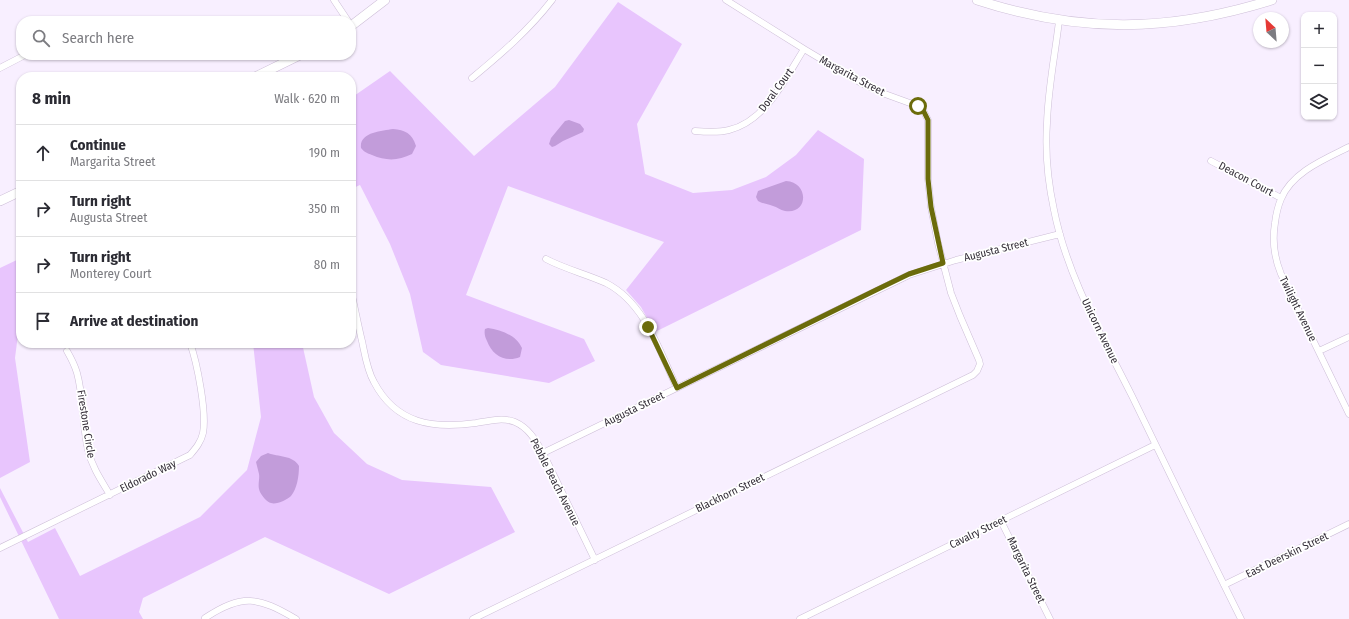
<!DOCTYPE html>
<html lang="en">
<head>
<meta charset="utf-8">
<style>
  :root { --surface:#fff; --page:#f7f7f7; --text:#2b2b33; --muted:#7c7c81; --line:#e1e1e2 }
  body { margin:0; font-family:"Fira Sans Condensed",sans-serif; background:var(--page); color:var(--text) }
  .controls { position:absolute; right:12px; top:12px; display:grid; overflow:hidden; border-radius:8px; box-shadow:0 1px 3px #0004 }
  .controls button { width:36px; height:36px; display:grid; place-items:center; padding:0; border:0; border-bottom:1px solid var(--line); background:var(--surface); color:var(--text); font:20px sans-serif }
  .compass { position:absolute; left:1253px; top:12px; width:36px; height:36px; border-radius:50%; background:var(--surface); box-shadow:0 1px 3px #0004; rotate:334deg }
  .stop { position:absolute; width:12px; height:12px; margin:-9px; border:3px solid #6b6b0b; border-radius:50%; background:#fff }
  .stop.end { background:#6b6b0b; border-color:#fff; box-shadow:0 1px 4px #0008 }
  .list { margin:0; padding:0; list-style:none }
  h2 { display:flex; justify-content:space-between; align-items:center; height:52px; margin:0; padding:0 16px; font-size:17px }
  h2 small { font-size:13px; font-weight:400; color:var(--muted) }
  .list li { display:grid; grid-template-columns:26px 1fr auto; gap:12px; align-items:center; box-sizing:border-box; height:56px; padding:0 16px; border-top:1px solid var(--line) }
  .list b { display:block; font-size:15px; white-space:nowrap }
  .list p { margin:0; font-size:13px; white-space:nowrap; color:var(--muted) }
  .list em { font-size:13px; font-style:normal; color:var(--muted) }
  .icon { flex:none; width:22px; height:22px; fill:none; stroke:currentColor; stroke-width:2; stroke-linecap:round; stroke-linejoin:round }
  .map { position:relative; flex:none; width:1349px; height:619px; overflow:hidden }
  .search { position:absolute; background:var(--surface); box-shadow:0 1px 3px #0004; left:16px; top:16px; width:340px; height:44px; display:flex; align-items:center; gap:10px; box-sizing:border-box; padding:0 14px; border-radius:16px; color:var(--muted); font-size:15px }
  .panel { position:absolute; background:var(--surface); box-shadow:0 1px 3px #0004; left:16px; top:72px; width:340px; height:276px; border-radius:16px }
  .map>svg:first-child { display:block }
  .green { fill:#e8c5fd }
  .water { fill:#c29cda }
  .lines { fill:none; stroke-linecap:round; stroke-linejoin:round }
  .street-casing { stroke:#cdbed7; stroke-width:7 }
  .secondary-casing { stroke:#cdbed7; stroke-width:10 }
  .street { stroke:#fff; stroke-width:6 }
  .secondary { stroke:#fff; stroke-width:9 }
  .route { stroke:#6b6b0b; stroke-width:5 }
  .labels { text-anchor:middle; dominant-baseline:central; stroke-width:3.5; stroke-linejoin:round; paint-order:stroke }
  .street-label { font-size:11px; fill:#352f39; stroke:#fff }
</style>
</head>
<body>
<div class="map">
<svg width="1349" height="619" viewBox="0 0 1349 619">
  <rect width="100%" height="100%" fill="#f8efff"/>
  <path class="green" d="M618,2l64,42 -45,80 8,50 48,19 39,-3 34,-13 30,-22 22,-25 46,29 -3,71 -206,102 -14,-25 -15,-17 38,-48 -156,-56 -42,109 118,44 11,22 -46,22 -108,-18 -18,-13 -13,-58 -20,-50 -30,-59 -9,4v-91l39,-27 84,85 81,-69z
    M21,258v53l-6,47 15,104 -30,16v-210z
    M253,343h49l12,54 20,36 33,31 35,16 89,7 24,45 -126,62 -124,-57 -122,61 -4,14 4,7h-84l-59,-122v-9l28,54 27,-14 25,48 120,-59 47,-47 14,-53z"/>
  <path class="water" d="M569,120l11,4 4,5 -1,3 -20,9 -8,5 -3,1 -3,-3 2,-6 14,-17z
    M393,129c12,1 19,4 23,17l-4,8c-14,7 -26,7 -40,1 -5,-2 -8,-3 -11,-7 -2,-16 21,-17 32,-19z
    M786,181c23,1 23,34 -1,30 -5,-1 -8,-4 -12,-5 -5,-2 -10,-2 -15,-5l-2,-4 2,-6z
    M488,328c13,2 28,7 34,20l-2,9c-15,6 -28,-2 -33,-16 -2,-4 -3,-8 -2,-12z
    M268,453c10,4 25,2 31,13 0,10 -2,23 -8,30 -4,4 -15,9 -20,7 -4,-1 -9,-7 -11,-11 -3,-6 0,-13 -1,-18 -1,-4 -2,-8 -3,-12l5,-6z"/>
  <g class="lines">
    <defs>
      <path id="street" d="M334,0l14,21
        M1059,21c-4,34 -11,68 -12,102 -2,29 1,59 7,87 13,66 48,126 78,186 36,74 72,149 109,223
        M0,68l25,-13
        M472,78c29,-24 57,-48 80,-78
        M695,131c11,1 23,2 34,-1 37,-9 56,-51 75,-81
        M1349,147c-24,12 -57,25 -68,52 -3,7 -5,16 -6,24 -3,18 -1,34 6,51l68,140
        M1211,161l70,37
        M546,259c19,10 40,15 60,24 39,20 53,67 71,105
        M351,291c4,17 7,34 11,50 3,14 5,29 12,41 22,42 59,47 102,41 12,-2 27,-6 39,-1 14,6 21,19 28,31l52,107
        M67,351c4,7 8,15 10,22 7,25 5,52 11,77 4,17 13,30 22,45
        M1319,351l30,-14
        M543,453l366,-178 47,-15 104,-26
        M1001,521l49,98
        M0,548l190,-93c6,-7 11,-13 13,-22 4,-20 -6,-71 -13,-90
        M1224,585l125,-61
        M205,618c38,-25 53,-21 91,1
        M473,619l500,-244 4,-4 3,-7 -1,-4 -19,-44 -9,-23 -13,-50 -7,-36 -3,-28v-59l-5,-10 -5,-4 -33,-12 -24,-11 -57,-34 -78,-49
        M800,619l355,-174"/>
      <path id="secondary" d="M977,0c104,34 192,32 295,0
        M351,26l34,-26
        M255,77l45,-22
        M0,201l21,-10"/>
    </defs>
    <use href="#street" class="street-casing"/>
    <use href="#secondary" class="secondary-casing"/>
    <use href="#street" class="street"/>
    <use href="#secondary" class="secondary"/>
  </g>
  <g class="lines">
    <path class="route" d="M648,327l29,61 199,-98 33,-16 34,-11 -12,-56 -3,-28v-59l-5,-10 -5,-4"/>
  </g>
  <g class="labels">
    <g class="street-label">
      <text transform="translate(852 76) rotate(28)">Margarita Street</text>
      <text transform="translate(776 90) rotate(-54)">Doral Court</text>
      <text transform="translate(1246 179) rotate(28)">Deacon Court</text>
      <text transform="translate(996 250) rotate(-14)">Augusta Street</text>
      <text transform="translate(1298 309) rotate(64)">Twilight Avenue</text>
      <text transform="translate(1100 331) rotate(64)">Unicorn Avenue</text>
      <text transform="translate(634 409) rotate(-26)">Augusta Street</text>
      <text transform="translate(86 424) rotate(81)">Firestone Circle</text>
      <text transform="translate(148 476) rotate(-26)">Eldorado Way</text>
      <text transform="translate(555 482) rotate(63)">Pebble Beach Avenue</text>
      <text transform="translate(730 493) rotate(-26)">Blackhorn Street</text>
      <text transform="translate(978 532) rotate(-26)">Cavalry Street</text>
      <text transform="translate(1287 555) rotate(-26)">East Deerskin Street</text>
      <text transform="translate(1026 570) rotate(64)">Margarita Street</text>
    </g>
  </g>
</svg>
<div class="controls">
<button>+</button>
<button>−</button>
<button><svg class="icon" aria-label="layers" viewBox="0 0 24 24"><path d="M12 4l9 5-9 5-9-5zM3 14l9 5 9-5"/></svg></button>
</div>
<svg class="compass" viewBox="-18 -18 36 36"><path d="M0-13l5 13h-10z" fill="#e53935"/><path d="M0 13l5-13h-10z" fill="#7c7c81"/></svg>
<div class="stop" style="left:918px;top:106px"></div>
<div class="stop end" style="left:648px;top:327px"></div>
<div class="search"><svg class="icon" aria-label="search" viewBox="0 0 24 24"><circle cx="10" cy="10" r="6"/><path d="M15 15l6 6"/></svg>Search here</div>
<section class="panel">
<h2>8 min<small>Walk · 620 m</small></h2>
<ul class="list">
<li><svg class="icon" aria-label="ahead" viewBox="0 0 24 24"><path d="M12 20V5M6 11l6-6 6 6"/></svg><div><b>Continue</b><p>Margarita Street</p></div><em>190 m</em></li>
<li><svg class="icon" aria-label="right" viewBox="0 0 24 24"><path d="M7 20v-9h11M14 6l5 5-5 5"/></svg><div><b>Turn right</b><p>Augusta Street</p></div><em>350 m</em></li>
<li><svg class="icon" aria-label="right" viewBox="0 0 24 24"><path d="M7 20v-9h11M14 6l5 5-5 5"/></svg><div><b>Turn right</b><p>Monterey Court</p></div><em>80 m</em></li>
<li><svg class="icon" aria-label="arrive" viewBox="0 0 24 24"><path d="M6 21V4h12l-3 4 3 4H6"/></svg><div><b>Arrive at destination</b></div></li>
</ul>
</section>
</div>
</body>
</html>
